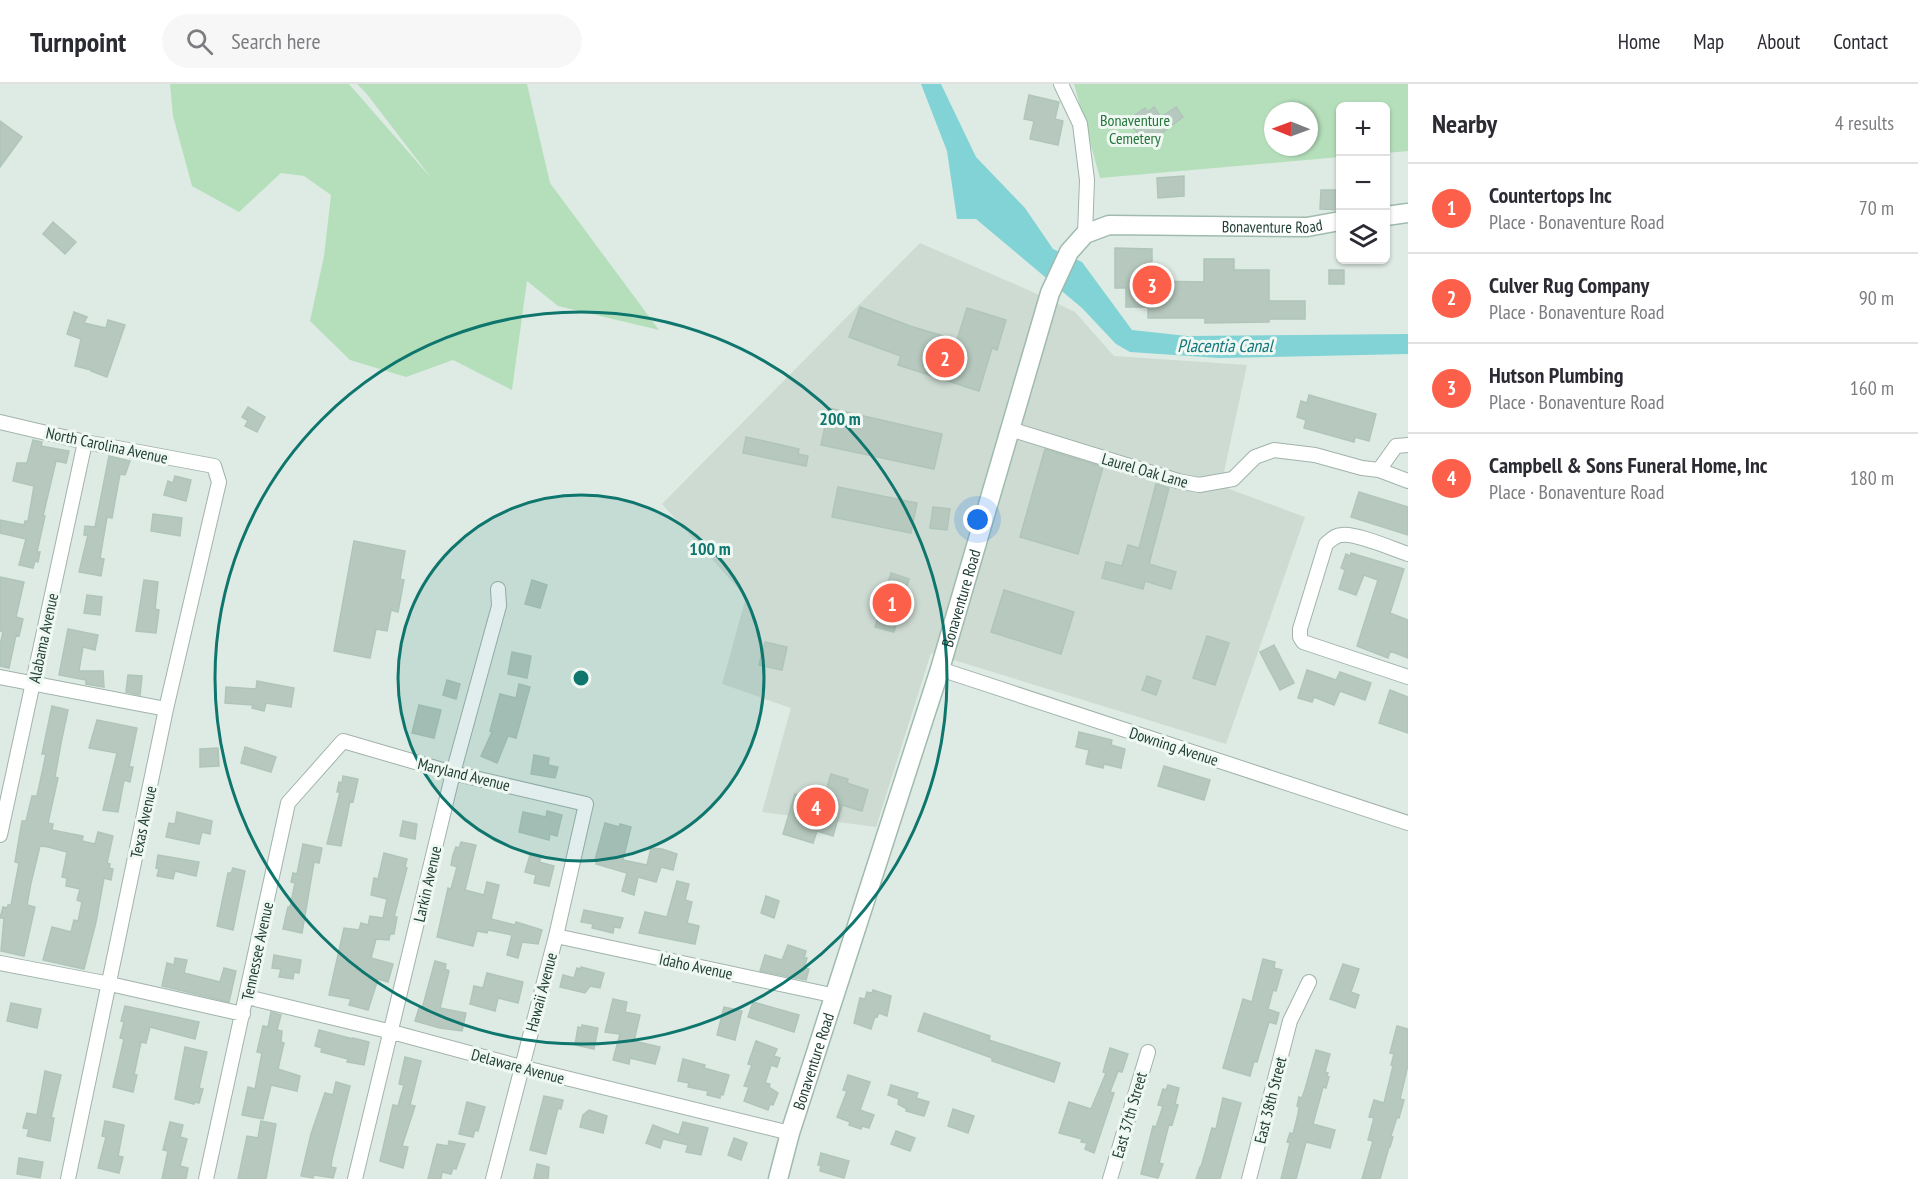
<!DOCTYPE html>
<html lang="en">
<head>
<meta charset="utf-8">
<style>
  :root { --surface:#fff; --page:#f7f7f7; --text:#2b2b33; --muted:#7c7c81; --line:#e1e1e2; --accent:#fd604a }
  body { margin:0; font-family:"PT Sans Narrow",sans-serif; background:var(--page); color:var(--text) }
  .controls { position:absolute; right:18px; top:18px; display:grid; overflow:hidden; border-radius:9px; box-shadow:0 2px 4px #0004 }
  .controls button { width:54px; height:54px; display:grid; place-items:center; padding:0; border:0; border-bottom:2px solid var(--line); background:var(--surface); color:var(--text); font:30px sans-serif }
  .compass { position:absolute; left:1264px; top:18px; width:54px; height:54px; border-radius:50%; background:var(--surface); box-shadow:0 2px 4px #0004; rotate:271deg }
  .you { position:absolute; left:978px; top:436px; width:21px; height:21px; margin:-15px; border:4px solid #fff; border-radius:50%; background:#1a73e8; box-shadow:0 0 0 9px #1a73e833 }
  .badge { display:grid; place-items:center; width:39px; height:39px; border-radius:50%; background:var(--accent); color:#fff; font-size:20px; font-weight:700 }
  .pin { position:absolute; translate:-50% -50%; border:3px solid #fff; box-shadow:0 2px 6px #0006 }
  .list { margin:0; padding:0; list-style:none }
  h2 { display:flex; justify-content:space-between; align-items:center; height:78px; margin:0; padding:0 24px; font-size:26px }
  h2 small { font-size:20px; font-weight:400; color:var(--muted) }
  .list li { display:grid; grid-template-columns:39px 1fr auto; gap:18px; align-items:center; box-sizing:border-box; height:90px; padding:0 24px; border-top:2px solid var(--line) }
  .list b { display:block; font-size:22px; white-space:nowrap }
  .list p { margin:0; font-size:20px; white-space:nowrap; color:var(--muted) }
  .list em { font-size:20px; font-style:normal; color:var(--muted) }
  .icon { flex:none; width:33px; height:33px; fill:none; stroke:currentColor; stroke-width:2; stroke-linecap:round; stroke-linejoin:round }
  .map { position:relative; flex:none; width:1408px; height:1095px; overflow:hidden }
  header { display:flex; align-items:center; gap:36px; box-sizing:border-box; height:84px; padding:0 30px; background:var(--surface); border-bottom:2px solid var(--line) }
  header strong { font-size:28px }
  nav { display:flex; gap:33px; margin-inline-start:auto; font-size:21px }
  .search { width:420px; height:54px; background:var(--page); display:flex; align-items:center; gap:15px; box-sizing:border-box; padding:0 21px; border-radius:33px; color:var(--muted); font-size:22px }
  main { display:flex }
  aside { flex:1; background:var(--surface) }
  .map>svg:first-child { display:block }
  .built { fill:#cddbd3 }
  .green { fill:#b5dfbb; fill-rule:evenodd }
  .water { fill:#81d3d6 }
  .building { fill:#b7c9bf; stroke:#b0c5ba; stroke-width:1.5 }
  .lines { fill:none; stroke-linecap:round; stroke-linejoin:round }
  .street-casing { stroke:#a1b3ab; stroke-width:16 }
  .secondary-casing { stroke:#9fbbae; stroke-width:21 }
  .street { stroke:#fff; stroke-width:14 }
  .secondary { stroke:#fff; stroke-width:18 }
  .ring { fill:none; stroke:#0f766e; stroke-width:3 }
  .labels { text-anchor:middle; dominant-baseline:central; stroke-width:6; stroke-linejoin:round; paint-order:stroke }
  .park-label { font-size:16px; fill:#25763b; stroke:#eff8f2 }
  .street-label { font-size:16px; fill:#1e3c31; stroke:#eff8f2 }
  .water-label { font-size:18px; font-style:italic; fill:#14787d; stroke:#eff8f2 }
  .centre { fill:#0f766e; stroke:#eff8f2; stroke-width:3 }
  .ring-label { font-size:18px; text-anchor:middle; font-weight:bold; fill:#0f766e; stroke:#eff8f2; stroke-width:6; stroke-linejoin:round; paint-order:stroke }
</style>
</head>
<body>
<header>
<strong>Turnpoint</strong>
<div class="search"><svg class="icon" aria-label="search" viewBox="0 0 24 24"><circle cx="10" cy="10" r="6"/><path d="M15 15l6 6"/></svg>Search here</div>
<nav><a>Home</a><a>Map</a><a>About</a><a>Contact</a></nav>
</header>
<main>
<div class="map">
<svg width="1408" height="1095" viewBox="0 0 1408 1095">
  <rect width="100%" height="100%" fill="#deebe4"/>
  <path class="built" d="M920,159l106,46 49,23 39,44 133,9 -26,121 84,31 -79,227 -295,-91 -55,174 -114,-15 29,-104 -69,-24 24,-87 -84,-93z"/>
  <path class="green" d="M170,0h179l83,95 -66,-86 -9,-9h170l23,99 109,147 -101,-24 -31,-25 -15,109 -59,-30 -47,17 -56,-17 -40,-39 14,-65 7,-61 -27,-19 -23,-3 -42,39 -47,-26 -19,-70z
    M1074,0h334v67l-22,2v-47h-46v51l-240,21zM1273,27h36v36h-36z"/>
  <path class="water" d="M921,0h20l35,73 49,51 28,41 29,13 50,68 55,6 221,-2v20l-189,4 -89,-6 -14,-8 -34,-36 -106,-89h-19l-10,-68z"/>
  <path class="building" d="M1029,11l30,7 -4,17 8,2 -5,24 -28,-6 4,-18 -10,-2z
    M1154,23l7,10 15,-10 7,10 -37,28 -15,-21 7,-5 -3,-4 10,-7 3,4z
    M0,37l22,16 -22,30z
    M1184,92v20l-26,2 -1,-20z
    M1321,106h20v20l-21,-1z
    M53,138l23,20 -11,12 -22,-20z
    M1115,164l37,1v32l52,1v-23h30v11h35v31h36v18h-36v3l-64,1v-5h-57v-11h-22v-19h-11z
    M1329,186h15v14h-15z
    M860,223l50,19 47,14 10,-32 39,12 -9,30 -5,-2 -13,43 -81,-26 3,-9 -52,-19z
    M74,228l13,5 -3,6 22,5 2,-8 17,5 -18,52 -16,-6v-1l-16,-4 6,-27 -14,-5z
    M1309,311l67,19 -7,27 -14,-4 -1,5 -50,-14 2,-8 -9,-3 4,-16 6,2z
    M248,323l17,10 -8,15 -12,-6 3,-5 -6,-4z
    M829,324l113,26 -8,35 -113,-24z
    M746,353l53,12 -1,5 10,2 -2,10 -63,-13z
    M33,356l9,2 -1,4 28,5 -3,12 -10,-2 -13,55h2l-8,36h3l-2,10 -3,-1 -2,7 -14,-3 7,-26 -26,-6v-13l24,5 1,-4h3l6,-35 -21,-5 4,-18h10z
    M1045,365l58,18 -25,87 -58,-17z
    M109,372l21,5 -5,14 -5,-1 -8,44 -5,-1 -7,41 4,1 -3,17 -22,-4 9,-37h-4l1,-9 10,1z
    M175,392l16,4 -5,21 -22,-6 4,-14 5,2z
    M1156,400l13,4 -20,76 27,8 -5,17 -26,-8 -2,8 -41,-11 4,-16 16,4 6,-21 11,3z
    M838,403l79,16 -6,30 -79,-16z
    M1359,408l49,15v28l-57,-18z
    M933,423l17,2 -3,21 -17,-2z
    M153,430l29,4 -2,18 -29,-5z
    M354,457l51,10 -5,28 4,1 -6,32 -7,-2 -4,21 -11,-2 -6,29 -36,-7z
    M1351,469l53,16 -14,44 18,7v38l-18,-7 -2,7 -31,-12 21,-66 -14,-5 -8,20 -17,-6 6,-19 -4,-2 5,-14 4,2z
    M891,489l18,6 -15,53 -19,-5z
    M0,493l24,5 -8,35 7,2 -4,17 -3,-1 -7,33 -9,-2v-21l3,-13 -3,-1z
    M144,496l14,2 -3,27 4,1 -3,23 -20,-2z
    M532,496l15,5 -7,23 -15,-4z
    M1004,506l70,22 -13,42 -70,-22z
    M87,511l15,2 -2,18 -16,-2z
    M68,545l30,6 -3,15 -12,-3 -4,24h24l1,16 -18,-3v-4l-27,-5z
    M1207,552l22,7 -14,42 -22,-7z
    M765,558l22,5 -5,23 -23,-5z
    M1274,561l20,38 -14,7 -20,-38z
    M512,568l19,4 -4,22 -19,-4z
    M1307,586l29,10 4,-8 31,11 -6,17 -25,-9 -6,14 -20,-8 -2,5 -14,-4z
    M128,591l14,1 -2,19 -14,-3z
    M1147,592l14,5 -5,14 -14,-5z
    M447,596l13,4 -4,15 -13,-4z
    M257,597l37,7 -3,19 -25,-4 -2,8 -12,-3 1,-3 -28,-2 1,-16 30,2z
    M519,600l11,3 -14,51 -8,-2 -11,27 -16,-7 11,-24 -2,-1 10,-37 16,4z
    M1390,606l18,7v36l-29,-10z
    M419,621l22,5 -7,28 -22,-5z
    M52,622l16,4 -7,33 -6,34 3,1 -10,45 5,1 -1,6 31,6 -1,5 13,3 3,-12 15,4 -6,27 3,1 -1,4 4,1 -2,11 -7,-2 -8,44 -12,47 -41,-9 9,-33 19,5 3,-12 4,1 4,-19 -5,-2 3,-11 -14,-3 1,-8 -5,-1 5,-25 -19,-5 -8,-1 -9,37 -4,22 8,2 -11,49 -23,-5 3,-33h-4l3,-11 4,1 1,-3h3l8,-42 -4,-1 7,-41h4l6,-25h5l9,-42h-4z
    M97,636l40,8 -8,39h4l-3,15 -6,-2 -6,32 -15,-2 14,-57 -28,-5z
    M1079,648l33,8 -1,5 14,4 -4,19 -17,-4 -1,4 -17,-4 3,-14 -13,-3z
    M245,663l31,10 -5,15 -30,-9z
    M218,664l1,18 -19,1v-18z
    M534,671l15,3 -1,7 10,2 -3,11 -24,-4z
    M1164,682l46,14 -6,20 -46,-14z
    M831,690l17,5 -1,4 21,7 -6,21 -20,-6 -9,31 -16,-5 -4,12 -30,-9 12,-40 18,5 3,-7 9,2z
    M343,692l15,3 -5,23 -3,-1 -9,45 -14,-2 13,-52h-3l2,-10 3,1z
    M547,727l15,4 -5,21 -7,-2 -1,6 -30,-8 4,-20 23,5z
    M177,728l35,9 -2,13 -8,-2 -3,12 -33,-7 3,-14 6,1z
    M403,737l14,3 -2,15 -15,-3z
    M605,739l14,4 1,-3 11,3 -8,33 24,5 4,-17 11,1 15,5 -4,16 -12,-3 -5,15 -18,-5 -4,18 -12,-4 5,-18 -31,-9 1,-4h-2z
    M461,758l15,3 -11,45 19,5 3,-13 12,3 -8,34 24,6 1,-3 26,8 -4,14 -16,-2 -4,16 -11,-3 5,-20 -24,-5 -1,3 -10,-2 -4,15 -36,-9 11,-49 3,1 6,-22 -6,-2 2,-10 3,-8 3,1z
    M303,760l19,4 -3,15 -5,-1 -12,71 -19,-4 5,-22h2l5,-24 -4,-1 2,-9 4,1z
    M384,769l23,6 -2,8 2,1 -13,49h3l-3,17h-4l-1,6 -13,-1 -5,19 22,6 -5,18 -10,-3 -10,31 -19,-5 2,-6 -22,-4 15,-67 15,2 2,-7 7,2 2,-9 13,2 4,-19 -16,-4 3,-17 4,1z
    M158,771l41,7 -3,14 -21,-5 -2,8 -16,-3 2,-7 -3,-1z
    M530,771l11,3 -2,4 15,4 -5,20 -15,-3 2,-8 -11,-3z
    M233,784l12,3 -12,59 -16,-4 11,-53h3z
    M677,797l12,3 -4,16 7,2 -5,21 12,3 -4,18 -56,-11 6,-21 22,5z
    M766,812l13,5 -5,17 -13,-5z
    M584,826l39,8 -3,10 -6,-1 -1,6 -21,-5 1,-4 -12,-2z
    M788,861l18,6 -2,7h3l-3,10 5,1 -3,11 -46,-9 5,-16 17,5z
    M274,871l27,5 -2,13 -5,-1 -1,7 -14,-2 2,-8 -9,-1z
    M175,874l12,2 -3,13 36,9 4,-14 12,3 -7,31 -67,-16 5,-23 7,2z
    M1263,875l12,3 -1,6 8,2 -6,21 -3,-1 -5,19 11,4 -3,11 -7,-2 -12,40 -3,-1 -4,15 -27,-8 20,-69 9,3z
    M435,877l11,3 -1,5 4,2 -9,37 26,5 -4,18 -22,-3 -25,-7 4,-13 3,1z
    M1343,880l16,5 -8,23 8,3 -4,13 -25,-9z
    M581,883l23,6 -4,15 -10,-2 -5,7 -25,-6 3,-12 11,3 3,-10 4,1z
    M487,889l36,9 -5,21 -20,-5 -3,13 -25,-7 4,-18 9,2z
    M873,906l18,6 -4,20 -8,-3 -2,4 -2,-1 -4,13 -17,-6 6,-25 5,1 2,-7 5,1z
    M613,915l14,3 -2,10 15,3 -6,26 26,6 -5,17 -25,-6 -1,6 -16,-4 7,-26 -15,-2z
    M753,918l46,13 -5,17 -46,-15z
    M11,919l30,6 -4,19 -30,-7z
    M125,922l74,16 -4,17 -45,-12 -4,16 -5,-1 -7,33h3l-4,17 -20,-5 11,-48 -4,-1 4,-16 -3,-1z
    M724,923l18,4 -7,29 -18,-5z
    M271,928l10,3 -4,15 5,1 -1,11 3,1 -6,26 22,7 -3,15 -26,-6 -8,34 -21,-4 6,-28 7,2 7,-36 -5,-1 6,-26 5,1z
    M924,929l66,23 -1,4 71,23 -6,19 -62,-21v-3l-74,-27z
    M582,941l16,3 -4,21 -19,-4 3,-18 4,1z
    M1397,942l11,3v36l-8,34 4,1 -5,18 -2,-1 -6,19 2,1 -3,10h-1l-9,32h-18l11,-38 -5,-1 6,-22 -5,-1 5,-17 10,3 9,-37 -2,-1 3,-11 -4,-1z
    M319,946l34,9v-1l16,4 -5,23 -17,-3 1,-3 -27,-7 1,-4 -7,-2z
    M756,957l21,8 -3,7 6,2 -3,9 -6,-2 -6,18 5,1 -1,3 9,6 -5,12 -3,-1 -2,6 -24,-9 5,-14 -5,-1 8,-21 -4,-1z
    M185,963l22,5 -8,36 4,1 -4,14 -4,-1 -1,2 -19,-5z
    M1110,964l18,6 -6,18 -4,-1 -8,21 4,1 -20,60 -9,-4 2,-6 -6,-1 1,-3 -23,-6 10,-31 22,7 15,-36 -3,-1z
    M1316,966l14,4 -5,18 3,1 -1,3 2,1 -3,11 -3,-1 -10,37 22,6 -5,18 -24,-6 -10,37h-15l9,-36 -3,-1 3,-9 3,1 5,-20 1,-7 -2,-1 2,-9 3,1 3,-9z
    M405,973l16,4 -11,44 5,1 -13,40 6,1 -5,21 -23,-7 13,-56 5,1 6,-21 -5,-1z
    M683,975l22,6 -1,3 25,7 -6,20 -2,-1 -1,4 -13,-3 1,-4 -20,-4 1,-4 -11,-2z
    M45,987l16,4 -10,43h3l-4,23 -23,-5 2,-7 -6,-1 4,-15 10,2z
    M848,991l22,7 -10,28 14,5 -5,13 -7,-2 -1,3 -12,-4 1,-3 -13,-5 10,-26 -4,-1z
    M336,998l14,4 -18,73 -1,8 5,1 -3,10 -19,-3 -1,3 -12,-2 10,-42 14,-41 8,2z
    M891,1001l27,8 -2,5 13,4 -5,14 -18,-5 1,-2 -9,-5 1,-5 -11,-4z
    M1168,1001l11,3 -4,16 3,1 -6,20 -3,-1 -10,39 4,1 -5,14 -17,-4 12,-48 3,1 7,-21 -5,-1 5,-16 3,1z
    M544,1012l19,4 -2,9 -3,-1 -12,46 -16,-4z
    M1223,1014l18,5 -21,76h-24l4,-12h1l11,-39 4,1z
    M467,1018l18,5 -7,24 -3,-1 -2,7 -14,-3z
    M953,1025l21,7 -6,17 -20,-7z
    M589,1026l18,6 -4,17 -23,-6 3,-12z
    M105,1037l19,4 -6,31 5,1 -4,16 -21,-5 8,-31 -4,-1z
    M261,1037l15,3 -10,55h-28l9,-43 11,2z
    M170,1038l13,3 -3,12 7,2 -7,27 8,2 -2,11h-24l6,-28 -5,-1z
    M683,1038l25,6 -7,27 -15,-3 2,-7 -25,-6 -3,9 -14,-5 7,-18 26,10z
    M896,1047l19,7 -5,13 -19,-7z
    M734,1054l13,5 -6,17 -13,-5z
    M449,1057l16,3 -9,25 -3,-1 -2,6 -9,-2 -1,7h-13l9,-35 11,2z
    M821,1069l28,8 -5,17 -24,-7 1,-6h-3z
    M19,1074l24,4 -3,16 -23,-4z
    M537,1080l12,3 -1,12h-14z"/>
  <g class="lines">
    <defs>
      <path id="street" d="M1061,0l19,40 7,56 -2,54
        M0,338l85,20 129,24 5,16 -53,227 -98,470
        M1010,345l168,52 21,4 34,-6 22,-22 19,-7 41,5 47,13 17,2 29,11
        M1379,386l17,-24 12,-1
        M1408,470c-15,-5 -52,-21 -66,-19 -7,0 -11,5 -16,9l-26,85v8l3,5 105,35
        M940,585l468,154
        M0,593l166,32
        M0,751l85,-393
        M556,852l280,60
        M0,879l110,21 133,30
        M247,913l145,35 129,35 269,66
        M206,1095l82,-376 55,-62 110,32 133,31 -30,132 -63,243
        M355,1095l98,-406 46,-167 -1,-17
        M1110,1095l38,-127
        M1249,1095l41,-158 19,-39"/>
      <g id="secondary">
        <path d="M1386,132l22,-3"/>
        <path id="s1" d="M778,1095l12,-46 150,-464 110,-376 19,-41 16,-18 24,-9 198,2 33,-6"/>
      </g>
    </defs>
    <use href="#street" class="street-casing"/>
    <use href="#secondary" class="secondary-casing"/>
    <use href="#street" class="street"/>
    <use href="#secondary" class="secondary"/>
  </g>
  <circle cx="581" cy="594" r="183" fill="#0f766e" fill-opacity=".12"/>
  <g class="ring">
    <circle cx="581" cy="594" r="183"/>
    <circle cx="581" cy="594" r="366"/>
  </g>
  <g class="labels">
    <g class="park-label">
      <text x="1135" y="36">Bonaventure<tspan x="1135" dy="18">Cemetery</tspan></text>
    </g>
    <g class="street-label">
      <text stroke="none"><textPath href="#s1" startOffset="1185">Bonaventure Road</textPath></text>
      <text transform="translate(107 361) rotate(12)">North Carolina Avenue</text>
      <text transform="translate(1145 386) rotate(16)">Laurel Oak Lane</text>
      <text stroke="none"><textPath href="#s1" startOffset="609">Bonaventure Road</textPath></text>
      <text transform="translate(43 554) rotate(-78)">Alabama Avenue</text>
      <text transform="translate(1174 662) rotate(18)">Downing Avenue</text>
      <text transform="translate(464 690) rotate(14)">Maryland Avenue</text>
      <text transform="translate(143 738) rotate(-78)">Texas Avenue</text>
      <text transform="translate(427 800) rotate(-77)">Larkin Avenue</text>
      <text transform="translate(257 867) rotate(-78)">Tennessee Avenue</text>
      <text transform="translate(696 882) rotate(12)">Idaho Avenue</text>
      <text transform="translate(541 908) rotate(-75)">Hawaii Avenue</text>
      <text stroke="none"><textPath href="#s1" startOffset="123">Bonaventure Road</textPath></text>
      <text transform="translate(518 982) rotate(15)">Delaware Avenue</text>
      <text transform="translate(1270 1016) rotate(-76)">East 38th Street</text>
      <text transform="translate(1129 1031) rotate(-74)">East 37th Street</text>
    </g>
    <g class="water-label">
      <text x="1225" y="261">Placentia Canal</text>
    </g>
  </g>
  <circle cx="581" cy="594" r="9" class="centre"/>
  <g class="ring-label">
    <text x="840" y="341">200 m</text>
    <text x="710" y="471">100 m</text>
  </g>
</svg>
<div class="controls">
<button>+</button>
<button>−</button>
<button><svg class="icon" aria-label="layers" viewBox="0 0 24 24"><path d="M12 4l9 5-9 5-9-5zM3 14l9 5 9-5"/></svg></button>
</div>
<svg class="compass" viewBox="-18 -18 36 36"><path d="M0-13l5 13h-10z" fill="#e53935"/><path d="M0 13l5-13h-10z" fill="#7c7c81"/></svg>
<div class="you"></div>
<div class="pin badge" style="left:892px;top:519px">1</div>
<div class="pin badge" style="left:945px;top:274px">2</div>
<div class="pin badge" style="left:1152px;top:201px">3</div>
<div class="pin badge" style="left:816px;top:723px">4</div>
</div>
<aside>
<h2>Nearby<small>4 results</small></h2>
<ul class="list">
<li><span class="badge">1</span><div><b>Countertops Inc</b><p>Place · Bonaventure Road</p></div><em>70 m</em></li>
<li><span class="badge">2</span><div><b>Culver Rug Company</b><p>Place · Bonaventure Road</p></div><em>90 m</em></li>
<li><span class="badge">3</span><div><b>Hutson Plumbing</b><p>Place · Bonaventure Road</p></div><em>160 m</em></li>
<li><span class="badge">4</span><div><b>Campbell &amp; Sons Funeral Home, Inc</b><p>Place · Bonaventure Road</p></div><em>180 m</em></li>
</ul>
</aside>
</main>
</body>
</html>
